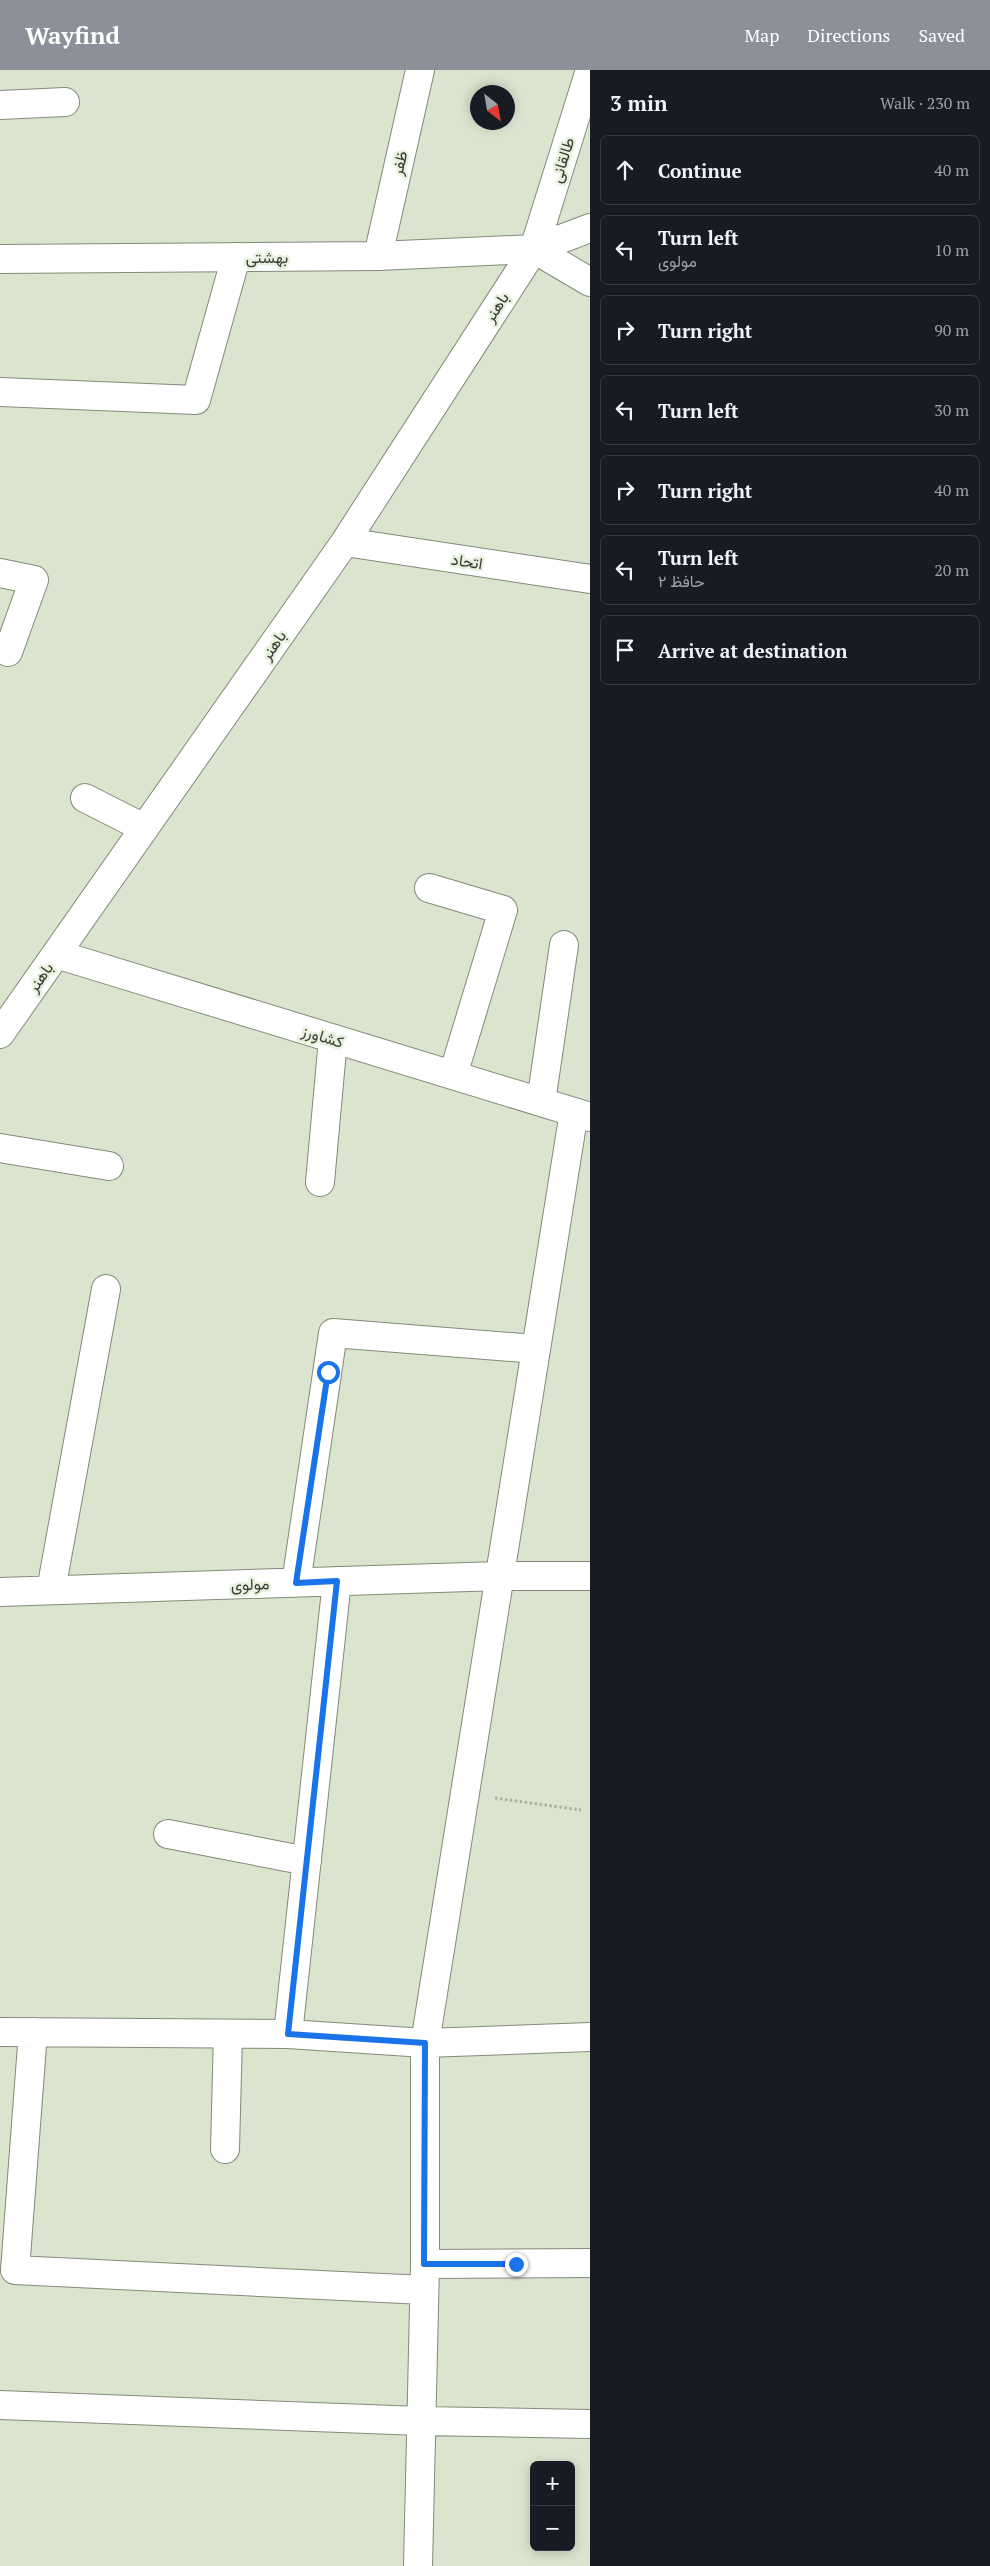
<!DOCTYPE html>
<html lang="en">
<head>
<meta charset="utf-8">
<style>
  :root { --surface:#171b24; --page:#20242c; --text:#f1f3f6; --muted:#9ea1a6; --line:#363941; --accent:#8c9099 }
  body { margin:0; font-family:"PT Serif",Vazirmatn,serif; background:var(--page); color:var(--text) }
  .controls { position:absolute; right:15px; bottom:15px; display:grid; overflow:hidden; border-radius:8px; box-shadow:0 2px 12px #0003 }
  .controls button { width:45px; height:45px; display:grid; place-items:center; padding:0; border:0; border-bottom:1px solid var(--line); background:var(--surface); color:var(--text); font:25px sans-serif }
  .compass { position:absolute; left:470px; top:15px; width:45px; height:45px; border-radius:50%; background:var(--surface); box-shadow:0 2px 12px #0003; rotate:149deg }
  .stop { position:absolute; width:15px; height:15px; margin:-11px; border:4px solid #1a73e8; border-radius:50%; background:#fff }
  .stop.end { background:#1a73e8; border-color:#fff; box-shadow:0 1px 5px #0008 }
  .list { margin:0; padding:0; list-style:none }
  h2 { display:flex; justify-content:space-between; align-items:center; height:65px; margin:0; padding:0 20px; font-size:21px }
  h2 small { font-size:16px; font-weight:400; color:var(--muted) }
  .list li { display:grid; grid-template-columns:32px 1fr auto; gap:15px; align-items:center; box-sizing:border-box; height:70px; margin:0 10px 10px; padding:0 10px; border:1px solid var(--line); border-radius:8px }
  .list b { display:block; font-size:19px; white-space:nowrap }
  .list p { margin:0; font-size:16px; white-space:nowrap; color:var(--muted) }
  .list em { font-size:16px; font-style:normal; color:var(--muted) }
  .icon { flex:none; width:28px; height:28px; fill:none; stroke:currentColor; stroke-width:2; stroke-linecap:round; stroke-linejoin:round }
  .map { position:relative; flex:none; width:590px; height:2496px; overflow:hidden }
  header { display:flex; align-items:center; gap:30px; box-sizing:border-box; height:70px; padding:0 25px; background:var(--accent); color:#fff }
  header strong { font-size:24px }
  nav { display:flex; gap:28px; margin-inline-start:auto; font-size:18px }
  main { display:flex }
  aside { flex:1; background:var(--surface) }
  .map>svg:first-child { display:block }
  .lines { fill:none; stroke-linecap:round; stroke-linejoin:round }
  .minor-casing { stroke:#828b78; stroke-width:30 }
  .major-casing { stroke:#828b78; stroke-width:30 }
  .path { stroke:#a9b1a0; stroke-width:3; stroke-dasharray:2.5 2.5; stroke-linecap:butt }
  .minor { stroke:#fff; stroke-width:28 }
  .major { stroke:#fff; stroke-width:28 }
  .route { stroke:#1a73e8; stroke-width:6 }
  .labels { text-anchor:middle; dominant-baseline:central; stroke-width:5; stroke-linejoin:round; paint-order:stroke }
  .street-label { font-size:16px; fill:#383c34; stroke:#e7f1dc }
</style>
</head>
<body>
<header>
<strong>Wayfind</strong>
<nav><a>Map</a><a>Directions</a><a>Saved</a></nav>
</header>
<main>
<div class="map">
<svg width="590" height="2496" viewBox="0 0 590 2496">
  <rect width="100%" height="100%" fill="#dae4cf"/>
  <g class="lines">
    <defs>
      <path id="minor" d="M0,35l65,-3
        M378,186l42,-186
        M0,322l196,8 40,-143
        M345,472l245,37
        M0,503l34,7 -26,72
        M85,728l59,30
        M429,818l74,22 -50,165
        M56,884l534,163
        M0,964l345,-492 189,-293 56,-179
        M541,1032l23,-157
        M0,1078l109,18
        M320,1112l13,-143
        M296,1513l37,-250 203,16
        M51,1520l55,-301
        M0,1522l500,-16h90
        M168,1764l139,27
        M0,1962l288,2 137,9 165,-6
        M33,1962l-18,238 409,20
        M288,1964l49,-453
        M225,2079l3,-115
        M425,2194l165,-1
        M0,2335l421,16 169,3
        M418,2496l7,-302v-221l149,-931"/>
      <path id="major" d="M534,179l56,33
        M0,189l378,-3 156,-7 56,-21"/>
    </defs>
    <use href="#minor" class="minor-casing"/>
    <use href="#major" class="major-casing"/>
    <path class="path" d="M495,1728l86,12"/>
    <use href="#minor" class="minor"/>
    <use href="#major" class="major"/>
  </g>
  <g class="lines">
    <path class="route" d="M328,1302l-32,211 41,-2 -49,453 137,9 -1,221h92"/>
  </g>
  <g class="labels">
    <g class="street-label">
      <text transform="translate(562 90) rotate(-73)">طالقانی</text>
      <text transform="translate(399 93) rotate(-77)">ظفر</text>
      <text x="267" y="187">بهشتی</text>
      <text transform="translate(496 237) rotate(-57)">باهنر</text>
      <text transform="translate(467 491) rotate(9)">اتحاد</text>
      <text transform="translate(273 575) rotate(-55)">باهنر</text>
      <text transform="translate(40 907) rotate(-55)">باهنر</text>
      <text transform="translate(323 966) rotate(17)">کشاورز</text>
      <text transform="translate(250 1514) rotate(-2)">مولوی</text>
    </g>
  </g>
</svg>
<div class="controls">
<button>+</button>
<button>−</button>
</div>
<svg class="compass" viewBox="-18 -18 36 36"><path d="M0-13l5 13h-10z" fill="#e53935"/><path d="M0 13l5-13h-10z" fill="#9ea1a6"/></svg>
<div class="stop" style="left:328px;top:1302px"></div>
<div class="stop end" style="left:516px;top:2194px"></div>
</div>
<aside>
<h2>3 min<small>Walk · 230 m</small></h2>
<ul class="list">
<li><svg class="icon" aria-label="ahead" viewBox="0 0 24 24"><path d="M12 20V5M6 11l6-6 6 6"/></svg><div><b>Continue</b></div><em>40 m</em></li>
<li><svg class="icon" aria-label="left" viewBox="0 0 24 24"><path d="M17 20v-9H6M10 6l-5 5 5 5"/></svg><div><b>Turn left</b><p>مولوی</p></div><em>10 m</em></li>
<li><svg class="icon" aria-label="right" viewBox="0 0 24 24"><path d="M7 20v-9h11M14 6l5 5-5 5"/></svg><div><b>Turn right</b></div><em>90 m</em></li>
<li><svg class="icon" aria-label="left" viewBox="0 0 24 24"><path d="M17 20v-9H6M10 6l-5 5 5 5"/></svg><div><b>Turn left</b></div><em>30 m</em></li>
<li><svg class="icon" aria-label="right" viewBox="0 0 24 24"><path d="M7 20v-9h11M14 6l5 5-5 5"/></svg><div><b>Turn right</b></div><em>40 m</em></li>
<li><svg class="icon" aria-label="left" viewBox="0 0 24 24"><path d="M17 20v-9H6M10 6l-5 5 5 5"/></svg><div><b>Turn left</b><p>حافظ ۲</p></div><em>20 m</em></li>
<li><svg class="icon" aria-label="arrive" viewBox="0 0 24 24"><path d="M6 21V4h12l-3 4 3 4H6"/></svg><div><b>Arrive at destination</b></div></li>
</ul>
</aside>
</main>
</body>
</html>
